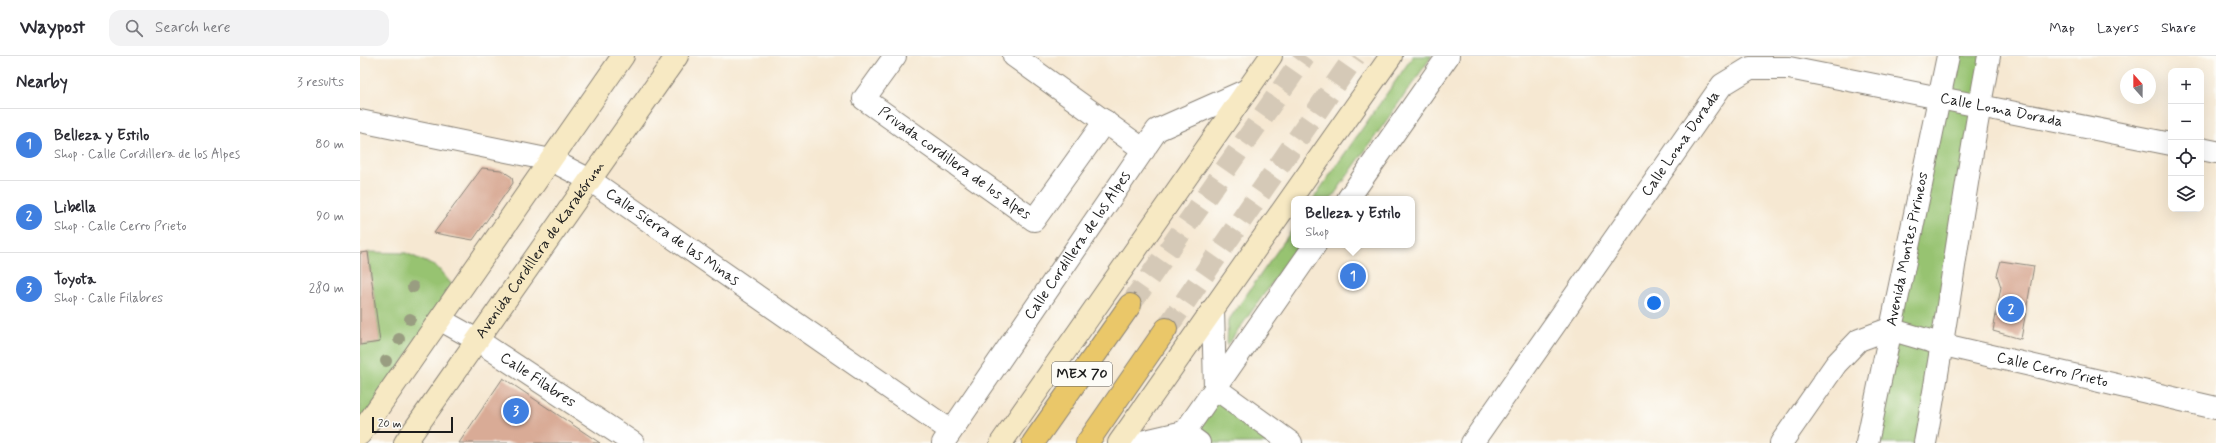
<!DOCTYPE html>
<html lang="en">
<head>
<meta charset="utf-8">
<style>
  :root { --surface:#fff; --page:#f2f2f3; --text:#2b2b33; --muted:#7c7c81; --line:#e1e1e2; --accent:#1f6fb2 }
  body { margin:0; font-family:Mynerve,sans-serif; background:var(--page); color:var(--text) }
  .controls { position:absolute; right:12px; top:12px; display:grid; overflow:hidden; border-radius:8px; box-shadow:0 4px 16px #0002 }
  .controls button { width:36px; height:36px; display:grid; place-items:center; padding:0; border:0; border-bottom:1px solid var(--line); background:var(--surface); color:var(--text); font:20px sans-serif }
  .compass { position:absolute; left:1760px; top:12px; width:36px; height:36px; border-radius:50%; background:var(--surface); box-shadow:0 4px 16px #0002; rotate:339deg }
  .scale { position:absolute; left:12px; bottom:10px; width:81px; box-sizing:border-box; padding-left:4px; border:2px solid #1c1c1c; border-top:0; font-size:11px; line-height:14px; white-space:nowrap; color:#1c1c1c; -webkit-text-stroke:3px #fdfcf7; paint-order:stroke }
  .you { position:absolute; left:1294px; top:247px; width:14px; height:14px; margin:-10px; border:3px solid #fff; border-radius:50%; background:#1a73e8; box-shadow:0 0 0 6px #1a73e833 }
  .badge { display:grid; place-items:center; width:26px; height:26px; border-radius:50%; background:var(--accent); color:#fff; font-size:13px; font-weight:700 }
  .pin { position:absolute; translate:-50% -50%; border:2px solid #fff; box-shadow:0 1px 4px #0006 }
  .popup { position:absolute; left:931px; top:140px; width:124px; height:52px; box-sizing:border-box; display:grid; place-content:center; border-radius:8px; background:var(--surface); filter:drop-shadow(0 1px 3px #0005); font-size:13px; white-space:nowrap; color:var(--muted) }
  .popup b { font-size:15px; color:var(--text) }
  .popup::after { content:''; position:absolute; left:50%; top:100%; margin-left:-8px; border:8px solid transparent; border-top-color:var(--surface) }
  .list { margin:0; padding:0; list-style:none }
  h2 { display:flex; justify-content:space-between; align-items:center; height:52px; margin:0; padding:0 16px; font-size:17px }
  h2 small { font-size:13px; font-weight:400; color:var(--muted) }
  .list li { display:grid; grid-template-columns:26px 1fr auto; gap:12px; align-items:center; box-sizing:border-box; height:72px; padding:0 16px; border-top:1px solid var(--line) }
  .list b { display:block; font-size:15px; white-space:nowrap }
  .list p { margin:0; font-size:13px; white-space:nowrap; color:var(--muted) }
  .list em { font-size:13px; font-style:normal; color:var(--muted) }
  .icon { flex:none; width:22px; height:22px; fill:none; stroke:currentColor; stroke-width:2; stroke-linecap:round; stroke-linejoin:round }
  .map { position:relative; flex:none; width:1856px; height:387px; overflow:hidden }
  header { display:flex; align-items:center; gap:24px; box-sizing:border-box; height:56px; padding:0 20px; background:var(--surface); border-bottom:1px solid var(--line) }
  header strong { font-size:19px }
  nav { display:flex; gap:22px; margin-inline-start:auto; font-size:14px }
  .search { width:280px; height:36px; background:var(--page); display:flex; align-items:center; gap:10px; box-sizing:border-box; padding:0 14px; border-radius:12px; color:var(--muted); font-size:15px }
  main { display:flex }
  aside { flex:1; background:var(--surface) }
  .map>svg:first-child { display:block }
  .green { fill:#97c371; stroke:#5a7046 }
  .building { fill:#d9ab96 }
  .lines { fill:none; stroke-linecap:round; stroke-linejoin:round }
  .highway-tunnel { stroke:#d5c9b7; stroke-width:22; stroke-dasharray:22 11; stroke-linecap:butt }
  .street-casing { stroke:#898277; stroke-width:24 }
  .secondary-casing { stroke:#898277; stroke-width:24 }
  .highway-casing { stroke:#898277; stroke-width:24 }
  .street { stroke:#fff; stroke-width:22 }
  .secondary { stroke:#f7e9c3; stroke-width:22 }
  .highway { stroke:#eac769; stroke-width:22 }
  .tree { fill:#999d81 }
  .labels { text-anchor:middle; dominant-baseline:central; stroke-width:4; stroke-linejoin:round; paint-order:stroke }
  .shield { fill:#fdfcf7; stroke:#605f5e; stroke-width:1 }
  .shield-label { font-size:14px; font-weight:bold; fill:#1c1c1c }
  .street-label { font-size:15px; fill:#1c1c1c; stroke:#fdfcf7 }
</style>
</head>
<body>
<header>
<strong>Waypost</strong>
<div class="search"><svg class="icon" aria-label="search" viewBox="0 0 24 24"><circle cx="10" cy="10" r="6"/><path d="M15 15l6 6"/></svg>Search here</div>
<nav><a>Map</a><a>Layers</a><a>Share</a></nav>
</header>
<main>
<aside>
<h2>Nearby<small>3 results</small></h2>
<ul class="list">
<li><span class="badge" style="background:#3f7fe0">1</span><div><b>Belleza y Estilo</b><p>Shop · Calle Cordillera de los Alpes</p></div><em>80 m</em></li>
<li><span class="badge" style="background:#3f7fe0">2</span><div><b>Libella</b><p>Shop · Calle Cerro Prieto</p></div><em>90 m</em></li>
<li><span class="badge" style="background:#3f7fe0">3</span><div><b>Toyota</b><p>Shop · Calle Filabres</p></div><em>280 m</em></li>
</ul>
</aside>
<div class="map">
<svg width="1856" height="387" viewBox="0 0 1856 387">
  <rect width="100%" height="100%" fill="#fdfcf7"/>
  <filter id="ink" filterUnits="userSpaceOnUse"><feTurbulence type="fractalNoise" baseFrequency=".025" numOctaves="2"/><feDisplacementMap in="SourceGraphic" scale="8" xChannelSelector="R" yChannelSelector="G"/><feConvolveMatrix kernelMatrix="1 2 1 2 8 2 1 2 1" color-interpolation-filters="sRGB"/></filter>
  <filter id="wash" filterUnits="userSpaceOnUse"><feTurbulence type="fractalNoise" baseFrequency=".012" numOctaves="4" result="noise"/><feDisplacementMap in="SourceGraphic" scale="16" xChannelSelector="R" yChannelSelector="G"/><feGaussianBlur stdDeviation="0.9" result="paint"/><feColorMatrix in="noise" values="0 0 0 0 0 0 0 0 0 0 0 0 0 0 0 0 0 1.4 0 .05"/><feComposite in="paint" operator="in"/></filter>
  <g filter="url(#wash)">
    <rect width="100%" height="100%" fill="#f6e8d2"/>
    <path class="green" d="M1053,0h19l-101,143h-18z
      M1588,0h41l-64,387h-58z
      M934,171v18h5l-72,101 1,-25z
      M8,196l38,1 31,14 17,20 -94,138v-80l20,-3z
      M851,329l80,58h-92l-15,-11z"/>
    <g id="blocks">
      <path class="building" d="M122,112l19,2 11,7 1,6 -40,57 -39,-7z
        M8,196l12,90 -20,3v-92z
        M1641,205l33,5 -13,73 -28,-8 8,-44 -4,-12z
        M143,322l97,65h-141z"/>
    </g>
  </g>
  <g filter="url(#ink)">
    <use href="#blocks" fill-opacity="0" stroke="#898277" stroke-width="1"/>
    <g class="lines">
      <path class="highway-tunnel" d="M770,249l175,-249
        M806,273l189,-273"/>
      <defs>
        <g id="street">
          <path id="s1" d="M535,0l-31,43 170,121 71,-99"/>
          <path d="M654,0l130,94"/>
          <path id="s2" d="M0,65l191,39 39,20 361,251"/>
          <path d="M1841,93l15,3"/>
          <path d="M988,143l100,-143"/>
          <path d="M853,253l2,79 76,55"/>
          <path id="s3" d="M81,264l36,20 156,103"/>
          <path id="s4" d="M583,387l214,-313 90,-40"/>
          <path d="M777,387l47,-11 15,11"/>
          <path d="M817,387l138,-198"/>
          <path id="s5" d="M1112,387l250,-358 28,-17h39l382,76"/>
          <path id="s6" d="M1421,387l55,-79 23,-24 30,-11 55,16 272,63"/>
          <path id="s7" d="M1507,387l81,-387"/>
          <path d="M1565,387c24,-129 39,-259 64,-387"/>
        </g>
        <g id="secondary">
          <path d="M0,378l263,-378"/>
          <path id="s8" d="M45,387l272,-387"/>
          <path d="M641,387l270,-387"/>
          <path d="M759,387l272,-387"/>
        </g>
        <path id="highway" d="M673,387l97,-138
          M727,387l79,-114"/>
      </defs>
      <use href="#street" class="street-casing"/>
      <use href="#secondary" class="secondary-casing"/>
      <use href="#highway" class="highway-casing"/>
      <use href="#street" class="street"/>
      <use href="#secondary" class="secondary"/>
      <use href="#highway" class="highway"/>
    </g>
    <g class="tree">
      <circle cx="53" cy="231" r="6"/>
      <circle cx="50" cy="263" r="6"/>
      <circle cx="39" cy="283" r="6"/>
      <circle cx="26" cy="305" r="6"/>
    </g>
  </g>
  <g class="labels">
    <rect class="shield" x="692" y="306" width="60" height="24" rx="3"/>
    <g class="shield-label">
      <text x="722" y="318">MEX 70</text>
    </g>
    <g class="street-label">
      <text stroke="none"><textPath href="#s5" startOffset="725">Calle Loma Dorada</textPath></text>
      <text stroke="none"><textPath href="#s5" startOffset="365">Calle Loma Dorada</textPath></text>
      <text stroke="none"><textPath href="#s1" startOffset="164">Privada cordillera de los alpes</textPath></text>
      <text stroke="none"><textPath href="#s2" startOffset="339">Calle Sierra de las Minas</textPath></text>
      <text stroke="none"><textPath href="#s4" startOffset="239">Calle Cordillera de los Alpes</textPath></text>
      <text stroke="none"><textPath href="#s7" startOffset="198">Avenida Montes Pirineos</textPath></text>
      <text stroke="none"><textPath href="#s8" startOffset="236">Avenida Cordillera de Karakórum</textPath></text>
      <text stroke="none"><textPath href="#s6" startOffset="330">Calle Cerro Prieto</textPath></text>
      <text stroke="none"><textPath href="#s3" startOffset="114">Calle Filabres</textPath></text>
    </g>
  </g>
</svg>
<div class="controls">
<button>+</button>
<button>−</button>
<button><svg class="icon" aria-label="locate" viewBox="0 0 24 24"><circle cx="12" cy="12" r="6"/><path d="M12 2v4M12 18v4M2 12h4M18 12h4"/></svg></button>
<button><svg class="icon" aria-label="layers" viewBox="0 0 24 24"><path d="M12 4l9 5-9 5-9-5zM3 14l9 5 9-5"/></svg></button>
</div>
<svg class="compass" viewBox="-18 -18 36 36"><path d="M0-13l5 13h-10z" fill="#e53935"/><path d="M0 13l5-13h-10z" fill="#7c7c81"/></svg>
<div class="scale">20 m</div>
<div class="you"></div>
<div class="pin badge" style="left:993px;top:220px;background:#3f7fe0">1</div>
<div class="popup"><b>Belleza y Estilo</b>Shop</div>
<div class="pin badge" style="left:1651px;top:253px;background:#3f7fe0">2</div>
<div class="pin badge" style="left:156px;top:355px;background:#3f7fe0">3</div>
</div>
</main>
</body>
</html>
